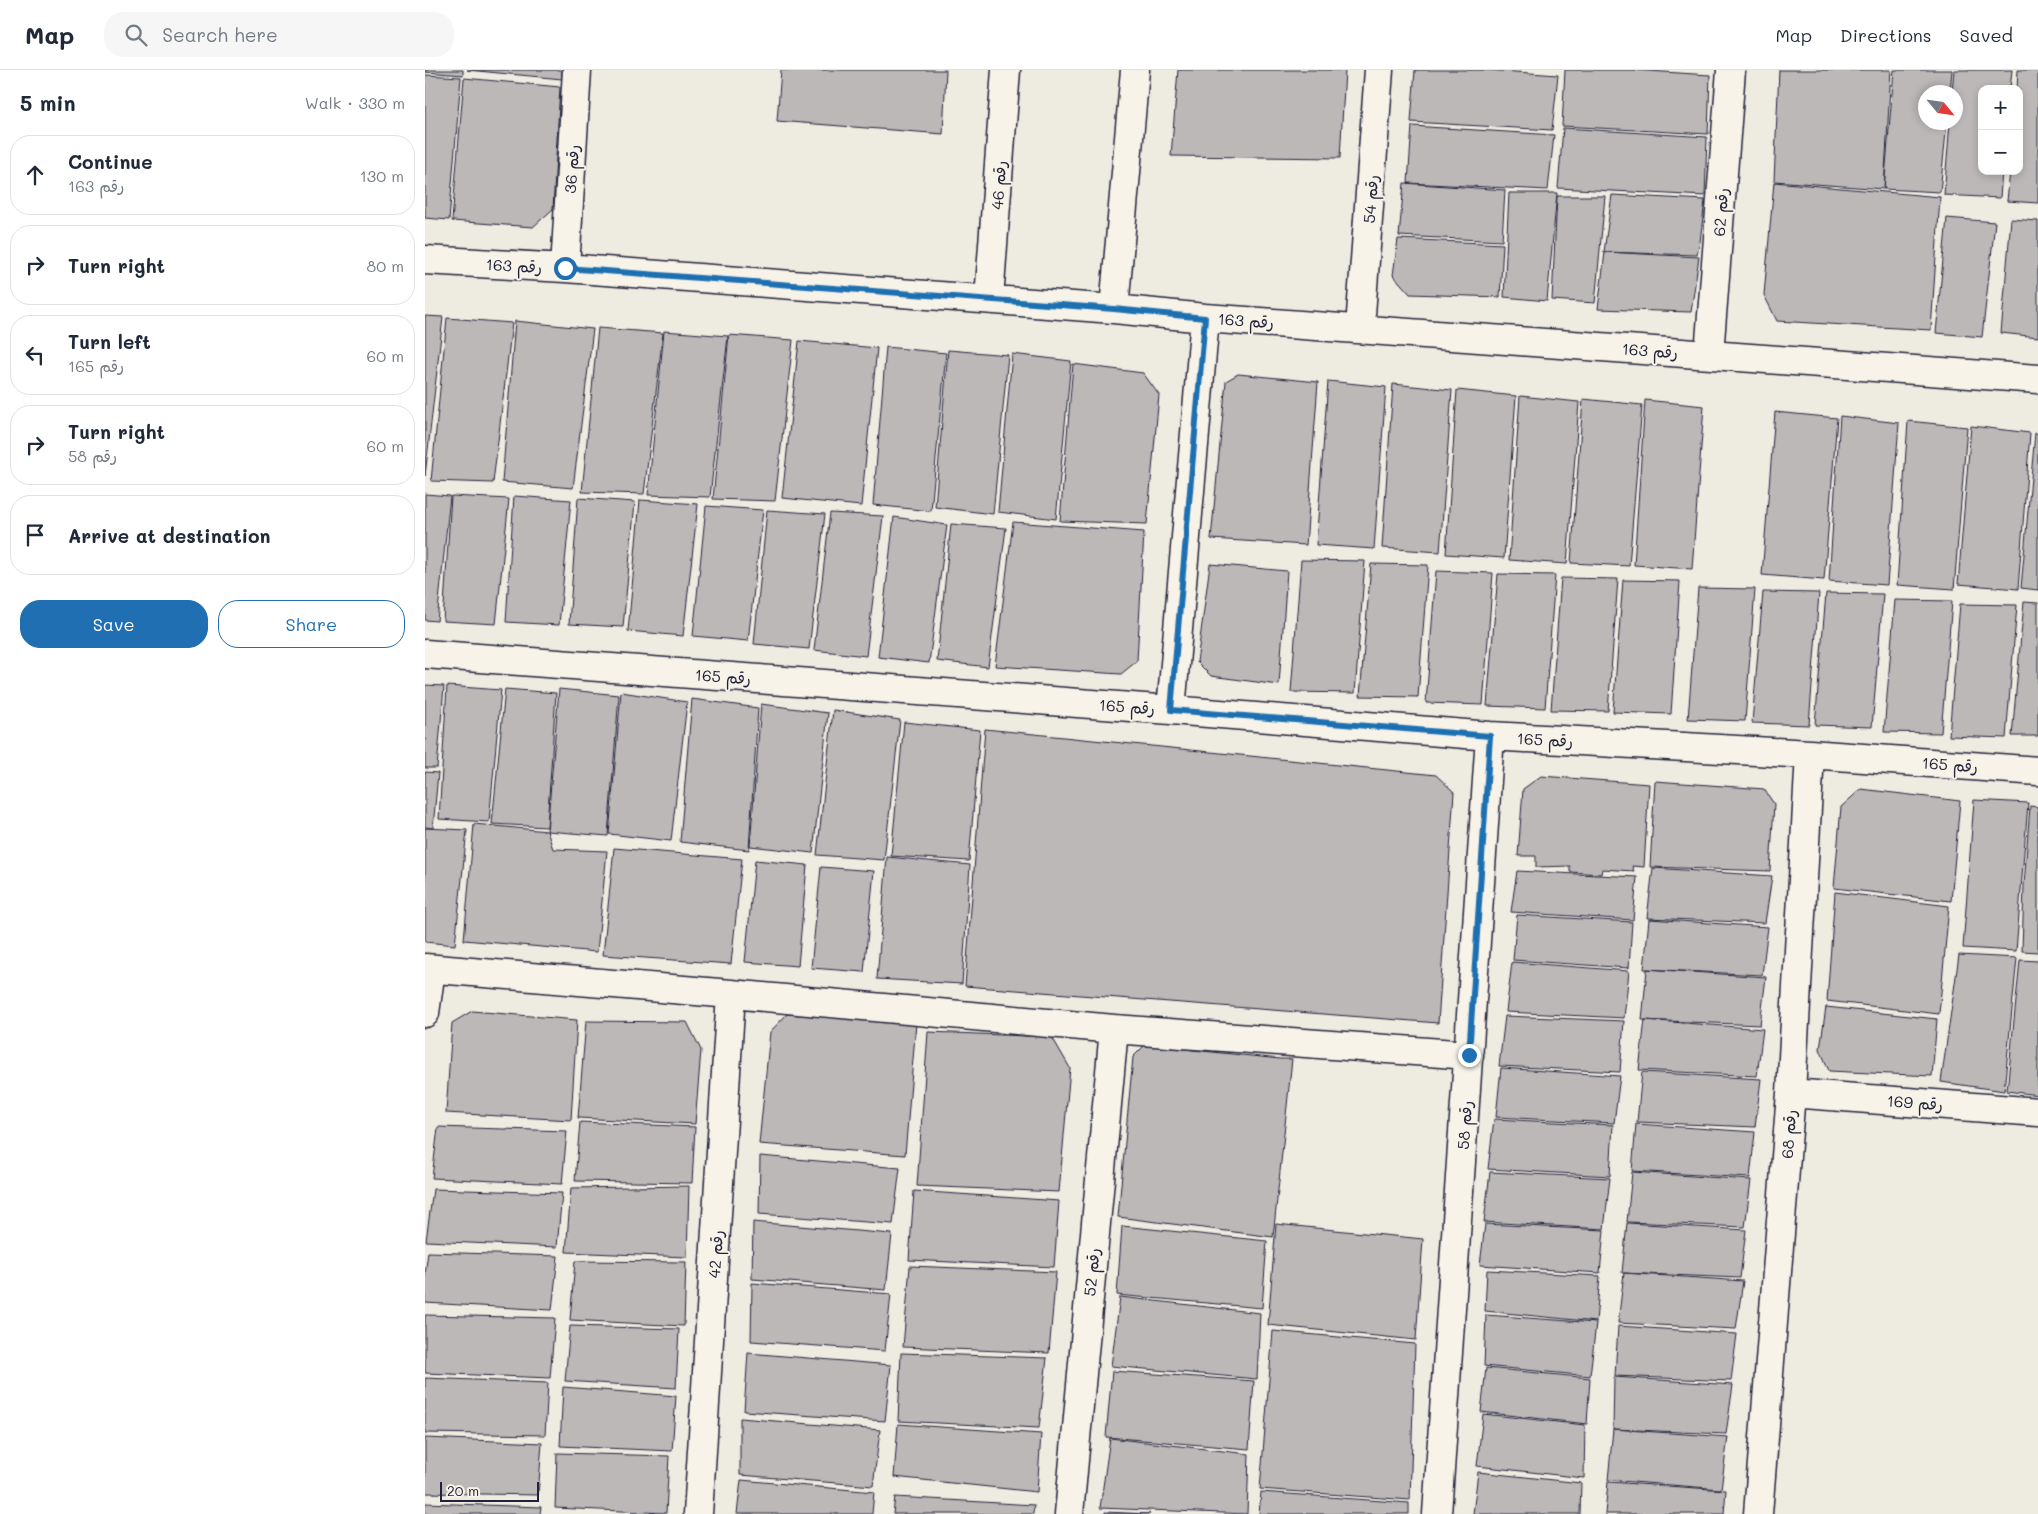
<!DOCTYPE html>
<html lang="en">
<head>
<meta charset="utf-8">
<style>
  :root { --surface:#fff; --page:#f6f6f7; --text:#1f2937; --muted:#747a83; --line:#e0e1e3; --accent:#1f6fb2 }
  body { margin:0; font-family:Mali,"Playpen Sans Arabic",sans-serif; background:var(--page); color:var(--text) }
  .controls { position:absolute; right:15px; top:15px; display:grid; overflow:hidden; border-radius:10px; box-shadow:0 2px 8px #0003 }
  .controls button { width:45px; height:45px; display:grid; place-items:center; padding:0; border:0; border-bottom:1px solid var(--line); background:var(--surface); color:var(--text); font:25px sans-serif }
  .compass { position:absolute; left:1493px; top:15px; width:45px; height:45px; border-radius:50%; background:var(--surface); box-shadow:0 2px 8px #0003; rotate:119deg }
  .scale { position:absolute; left:15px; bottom:12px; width:99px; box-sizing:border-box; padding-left:5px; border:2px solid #22223b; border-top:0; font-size:14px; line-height:18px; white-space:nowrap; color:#22223b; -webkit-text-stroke:4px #f7f3e8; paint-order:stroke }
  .stop { position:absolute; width:15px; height:15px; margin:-11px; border:4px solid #1f6fb2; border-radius:50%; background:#fff }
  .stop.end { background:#1f6fb2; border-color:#fff; box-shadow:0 1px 5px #0008 }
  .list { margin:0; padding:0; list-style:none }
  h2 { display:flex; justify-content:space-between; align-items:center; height:65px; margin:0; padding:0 20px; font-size:21px }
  h2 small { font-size:16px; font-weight:400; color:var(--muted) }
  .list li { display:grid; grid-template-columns:32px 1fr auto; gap:15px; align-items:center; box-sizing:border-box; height:80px; margin:0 10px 10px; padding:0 10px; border:1px solid var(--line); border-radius:20px }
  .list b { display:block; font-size:19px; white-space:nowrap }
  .list p { margin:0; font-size:16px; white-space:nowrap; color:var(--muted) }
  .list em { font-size:16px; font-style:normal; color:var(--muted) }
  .actions { display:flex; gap:10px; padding:15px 20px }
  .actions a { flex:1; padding:11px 0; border:1px solid var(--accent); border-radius:20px; text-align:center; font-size:18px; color:var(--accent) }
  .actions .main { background:var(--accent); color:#fff }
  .icon { flex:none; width:28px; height:28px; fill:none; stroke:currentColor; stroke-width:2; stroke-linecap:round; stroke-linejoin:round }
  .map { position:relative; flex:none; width:1613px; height:1444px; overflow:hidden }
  header { display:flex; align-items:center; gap:30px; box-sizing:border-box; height:70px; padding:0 25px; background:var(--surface); border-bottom:1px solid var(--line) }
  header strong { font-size:24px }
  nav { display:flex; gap:28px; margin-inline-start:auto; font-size:18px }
  .search { width:350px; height:45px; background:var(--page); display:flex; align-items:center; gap:12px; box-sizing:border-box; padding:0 18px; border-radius:20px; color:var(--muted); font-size:19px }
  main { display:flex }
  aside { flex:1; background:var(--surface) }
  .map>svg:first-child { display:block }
  .building { fill:#bbb8b7; stroke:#22223b }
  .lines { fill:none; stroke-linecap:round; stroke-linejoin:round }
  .street-casing { stroke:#22223b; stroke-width:31 }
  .street { stroke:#f7f3e8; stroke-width:28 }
  .route { stroke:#1f6fb2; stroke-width:6 }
  .labels { text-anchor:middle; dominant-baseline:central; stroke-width:4; stroke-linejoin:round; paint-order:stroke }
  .street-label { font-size:16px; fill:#22223b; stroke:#f7f3e8 }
</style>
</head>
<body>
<header>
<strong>Map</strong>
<div class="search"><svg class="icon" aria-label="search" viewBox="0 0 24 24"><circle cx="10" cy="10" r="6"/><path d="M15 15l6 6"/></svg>Search here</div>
<nav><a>Map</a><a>Directions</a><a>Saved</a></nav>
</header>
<main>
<aside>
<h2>5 min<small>Walk · 330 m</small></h2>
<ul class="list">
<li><svg class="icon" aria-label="ahead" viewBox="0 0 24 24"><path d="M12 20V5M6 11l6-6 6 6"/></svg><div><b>Continue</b><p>رقم 163</p></div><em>130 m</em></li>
<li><svg class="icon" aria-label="right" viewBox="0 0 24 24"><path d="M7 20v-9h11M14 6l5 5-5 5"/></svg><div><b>Turn right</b></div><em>80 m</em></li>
<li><svg class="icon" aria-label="left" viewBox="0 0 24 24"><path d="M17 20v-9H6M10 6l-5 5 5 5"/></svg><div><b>Turn left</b><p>رقم 165</p></div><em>60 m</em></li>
<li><svg class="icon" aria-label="right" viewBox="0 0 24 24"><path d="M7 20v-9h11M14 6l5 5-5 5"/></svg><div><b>Turn right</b><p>رقم 58</p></div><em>60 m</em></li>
<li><svg class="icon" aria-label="arrive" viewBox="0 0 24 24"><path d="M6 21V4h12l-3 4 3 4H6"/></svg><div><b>Arrive at destination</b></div></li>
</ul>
<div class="actions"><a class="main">Save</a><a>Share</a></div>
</aside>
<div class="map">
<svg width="1613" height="1444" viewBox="0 0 1613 1444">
  <rect width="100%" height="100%" fill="#eeebe1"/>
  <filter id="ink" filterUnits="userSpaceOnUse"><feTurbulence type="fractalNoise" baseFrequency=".02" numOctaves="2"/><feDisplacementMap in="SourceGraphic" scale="10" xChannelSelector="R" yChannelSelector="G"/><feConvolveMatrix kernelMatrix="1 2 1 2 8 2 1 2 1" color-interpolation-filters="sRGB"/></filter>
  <g filter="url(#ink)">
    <path class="building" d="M0,0h38v5l-38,-3z
      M42,0h95v9z
      M356,0h165l-3,64 -166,-13z
      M753,0h167l-5,88 -169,-2z
      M990,0h72l71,5 -6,55 -141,-8z
      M1140,0h68l77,5 -2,59 -146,-8z
      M1354,0h112l-7,119 -110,-8z
      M1469,0h58l-2,22h-25v30h22l-7,70 -56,-3z
      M1529,0h58l-2,19h-28v82h20l-2,27 -56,-3 6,-73h5v-30h-3z
      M1593,0h20v133l-31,-2 3,-30h9v-82h-2z
      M0,5l36,2 -12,143 -24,-2z
      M39,8l96,9 -7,122 -20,18 -81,-6z
      M987,56l142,9 -6,55 -140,-7z
      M1138,58l144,9 -2,59 -147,-8z
      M1349,112l166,15 -9,133 -154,-9 -13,-26z
      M979,113l101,7 -3,51 -103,-5z
      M1084,123h48l-10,108 -43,-4z
      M1187,125l93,5 -5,42 -3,13 -93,-3z
      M1132,126h48l-10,107 -43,-3z
      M1522,148l48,4 -13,115 -46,-4z
      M1586,149l27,2v116l-37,-4z
      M973,169l105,5 -3,53 -90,-3 -17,-19z
      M1180,182l94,5 -8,55 -93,-3z
      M0,246l18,1 -18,159z
      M22,248l65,5 -19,160 -62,-2z
      M90,251l78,8 -20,159 -71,-6z
      M173,258l65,5 -19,161 -62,-2z
      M239,261l64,5 -18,161 -62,-2z
      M304,265l64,5 -18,161 -62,-2z
      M374,271l78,7 -16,158 -79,-8z
      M461,277l60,6 -15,158 -58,-6z
      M523,280l60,5 -15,159 -58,-7z
      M587,284l59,7 -15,158 -58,-7z
      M648,294l70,9 16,22 -12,129 -87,-3z
      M813,304l80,8 -12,163 -95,-6 15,-158z
      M903,311l58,6 -12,162 -58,-4z
      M968,314l59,6 -12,162 -58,-4z
      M1032,320l59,6 -12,162 -58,-4z
      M1095,326l59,6 -12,162 -58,-4z
      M1158,329l59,6 -13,161 -58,-3z
      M1220,330l59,6 -12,163 -58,-4z
      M1350,342l62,6 -13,162 -62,-5z
      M1415,346l59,7 -12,162 -58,-4z
      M1483,351l59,6 -13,162 -57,-4z
      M1546,356l59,7 -12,156 -60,-5z
      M1610,363l3,1v156l-17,-2z
      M0,424l25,2 -13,125 -12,-1z
      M26,426l58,3 -13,125 -53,-3z
      M89,426l57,4 -12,125 -53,-3z
      M153,428l57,4 -12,125 -54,-3z
      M215,430l58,4 -15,132 -55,-5z
      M281,436l57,4 -15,131 -55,-5z
      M342,440l58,4 -16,135 -55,-5z
      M405,443l53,3 -17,140 -52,-6z
      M469,447l53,8 -18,138 -51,-6z
      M588,452l131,10 -7,129 -16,13 -126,-8z
      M526,454l55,4 -18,139 -51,-6z
      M876,490l64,1 -10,132 -64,-1z
      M785,494l77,7 -8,114 -68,-9 -14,-14z
      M946,494l57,1 -10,132 -58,-1z
      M1011,501l57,2 -10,132 -57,-2z
      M1073,504l57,1 -10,133 -58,-2z
      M1136,508l57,1 -10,132 -57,-1z
      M1198,510l57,1 -9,133 -58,-2z
      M1273,518l57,1 -10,132 -57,-2z
      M1338,522l56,1 -10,132 -57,-2z
      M1401,523l57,1 -11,133 -57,-2z
      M1470,530l57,1 -11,132 -57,-1z
      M1599,532l14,1v133h-26z
      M1535,534l57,1 -11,133 -57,-2z
      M0,615l19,1 -7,82h-12z
      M22,616l54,4 -12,132 -50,-3z
      M80,619l51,4 -9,134 -55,-3z
      M134,619l60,6 -11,141 -61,-5z
      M196,622l66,10 -16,139 -62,-7z
      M267,629l66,9 -9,142 -69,-8z
      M336,634l67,9 -15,140 -63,-7z
      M408,640l67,10 -16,140 -67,-5z
      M479,652l76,8 -11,131 -78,-5z
      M560,659l451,46 18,17 -16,231 -473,-37z
      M0,702l13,1 -5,55 -8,-1z
      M1116,706l108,8 -5,83 -12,-1 2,5 -32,-2 -1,5 -31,-2v-6l-34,1v-11h-18l5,-67z
      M1230,711l109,8 10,15 -4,67 -120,-4z
      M1436,719l99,12 -9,100 -117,-13 7,-81z
      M1549,730l54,3 -12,148 -53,-3z
      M1605,736l8,1v145l-16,-1 2,-66z
      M49,754l73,7 6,18 54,2 -10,101 -133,-12z
      M0,758l42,2 -12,115 -30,-3z
      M189,778l128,11 -11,105 -128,-9z
      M462,787l83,8 -8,119 -85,-5z
      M330,790l52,5 -9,101 -53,-4z
      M396,797l53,4 -10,101 -53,-4z
      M1228,798l119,8 -7,47 -118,-5z
      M1092,801l120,6 -4,43 -122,-8z
      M1410,822l114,14 -10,108 -112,-13z
      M1092,845l115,7 -3,46 -116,-8z
      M1224,849l119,8 -6,48 -118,-6z
      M1534,885l58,3 -13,133 -63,-9z
      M1595,890l18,1v134l-31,-4z
      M1087,892l117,9 -5,47 -118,-6z
      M1222,899l119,8 -6,48 -118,-5z
      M1401,937l111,12 -5,57 -103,-5 -9,-22z
      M47,941l105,9 -6,100 -125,-7 6,-90z
      M362,944l129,9 -11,132 -146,-11 11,-112z
      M1080,946l119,5 -4,51 -121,-6z
      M1220,950l118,9 -6,47 -118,-6z
      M161,951l101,1 14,28 -6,74 -117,-6z
      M503,962l124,5 18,31 -11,124 -142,-6z
      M720,975l135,14h12l-19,178 -155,-20 15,-160z
      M1076,998l119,8 -6,47 -118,-6z
      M1217,1002l119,7 -6,48 -118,-5z
      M1069,1049l119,6 -3,51 -122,-7z
      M155,1052l115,5 -3,56 -117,-2z
      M1211,1054l119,8 -5,46 -118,-7z
      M13,1057l129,4 -5,53 -130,-6z
      M335,1086l140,12 -7,56 -134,-10z
      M1065,1102l120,6 -6,51 -120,-7z
      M1207,1102l119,8 -6,47 -118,-5z
      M264,1116l-2,71 -121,-5 5,-64z
      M8,1119l129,4 -5,54 -131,-6z
      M489,1121l145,10 -5,66 -145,-7z
      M328,1152l139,12 -6,56 -134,-11z
      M1202,1153l119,7 -6,48 -118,-5z
      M851,1154l147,15 -7,101 -148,-15z
      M1060,1154l119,6 -4,43 -120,-8z
      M697,1156l145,15 -5,67 -145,-13z
      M3,1182l130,4 -6,54 -127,-7v-28z
      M150,1191l111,1 -2,64 -114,-6z
      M485,1196l146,6 -7,81 -146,-6z
      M1062,1200l113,6 -4,46 -111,-11z
      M1199,1203l119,8 -7,48 -118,-6z
      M327,1213l139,11 -6,57 -134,-10z
      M695,1227l140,16 -3,66 -146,-13z
      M0,1245l130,3 -5,60 -125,-5z
      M1061,1245l110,8 -6,53 -106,-10z
      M145,1256l109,3 -3,59 -111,-7z
      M1193,1256l119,8 -6,47 -116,-5z
      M848,1261l142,13 -5,156 -150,-11z
      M323,1283l143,12 -6,56 -141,-10z
      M476,1283l146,5 -8,70 -141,-7z
      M1061,1298l104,10 -3,46 -106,-12z
      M687,1301l142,10 -5,68 -143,-12z
      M1189,1307l119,8 -7,49 -113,-5z
      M0,1308l123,5 -3,52 -120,-2z
      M138,1317l113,9 -4,55 -112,-5z
      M1058,1344l102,11 -1,53 -107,-12z
      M315,1348l140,12 -7,56 -133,-11z
      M473,1354l143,10 -4,58 -143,-15z
      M1188,1359l115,8 -7,52 -113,-9z
      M0,1368l117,5 -4,52 -113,-2z
      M685,1368l139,16 -2,60 -147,-6z
      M132,1383l112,3 -3,57 -111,-5z
      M1053,1402l103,11 -1,31h-107z
      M316,1410l133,12 -2,22h-135z
      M1183,1412l118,8 -2,24h-119z
      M836,1422l148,11v11h-150z
      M470,1427l139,8 -1,9h-140z
      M0,1433l116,4 -1,7h-115z
      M680,1442l45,2h-45z"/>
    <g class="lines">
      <defs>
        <path id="street" d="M0,190l140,8 549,41 91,9 833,61
          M140,198l12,-198
          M564,229l17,-229
          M689,239l21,-239
          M935,258l19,-258
          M1284,284l22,-284
          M0,584l746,56 319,26 320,18 228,17
          M746,640l34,-392
          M0,898l306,26 383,35 355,26
          M0,943l6,-44
          M1366,1023l247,19
          M273,1444l33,-520
          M644,1444l45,-485
          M1012,1444l53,-778
          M1333,1444l33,-421 19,-339"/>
      </defs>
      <use href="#street" class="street-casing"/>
      <use href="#street" class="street"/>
    </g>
  </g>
  <g class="lines" filter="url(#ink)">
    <path class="route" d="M140,198l549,41 91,9 -34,392 319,26 -21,319"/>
  </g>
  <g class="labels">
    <g class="street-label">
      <text transform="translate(146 99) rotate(-86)">رقم 36</text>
      <text transform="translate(573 115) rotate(-86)">رقم 46</text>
      <text transform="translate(945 129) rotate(-86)">رقم 54</text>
      <text transform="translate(1295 142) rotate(-86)">رقم 62</text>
      <text transform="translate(89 195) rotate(3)">رقم 163</text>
      <text transform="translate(821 250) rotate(4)">رقم 163</text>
      <text transform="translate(1225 280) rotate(4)">رقم 163</text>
      <text transform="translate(298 606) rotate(4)">رقم 165</text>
      <text transform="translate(702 636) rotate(4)">رقم 165</text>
      <text transform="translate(1120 669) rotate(3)">رقم 165</text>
      <text transform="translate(1525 694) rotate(4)">رقم 165</text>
      <text transform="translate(1490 1032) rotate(4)">رقم 169</text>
      <text transform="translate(1039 1055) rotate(-86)">رقم 58</text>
      <text transform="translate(1363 1064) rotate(-86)">رقم 68</text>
      <text transform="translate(290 1184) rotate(-86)">رقم 42</text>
      <text transform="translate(666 1202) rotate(-85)">رقم 52</text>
    </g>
  </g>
</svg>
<div class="controls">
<button>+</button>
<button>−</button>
</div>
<svg class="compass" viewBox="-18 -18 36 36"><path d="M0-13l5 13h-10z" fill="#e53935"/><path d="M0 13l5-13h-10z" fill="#747a83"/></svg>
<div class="scale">20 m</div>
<div class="stop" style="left:140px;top:198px"></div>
<div class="stop end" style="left:1044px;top:985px"></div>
</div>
</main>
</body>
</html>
